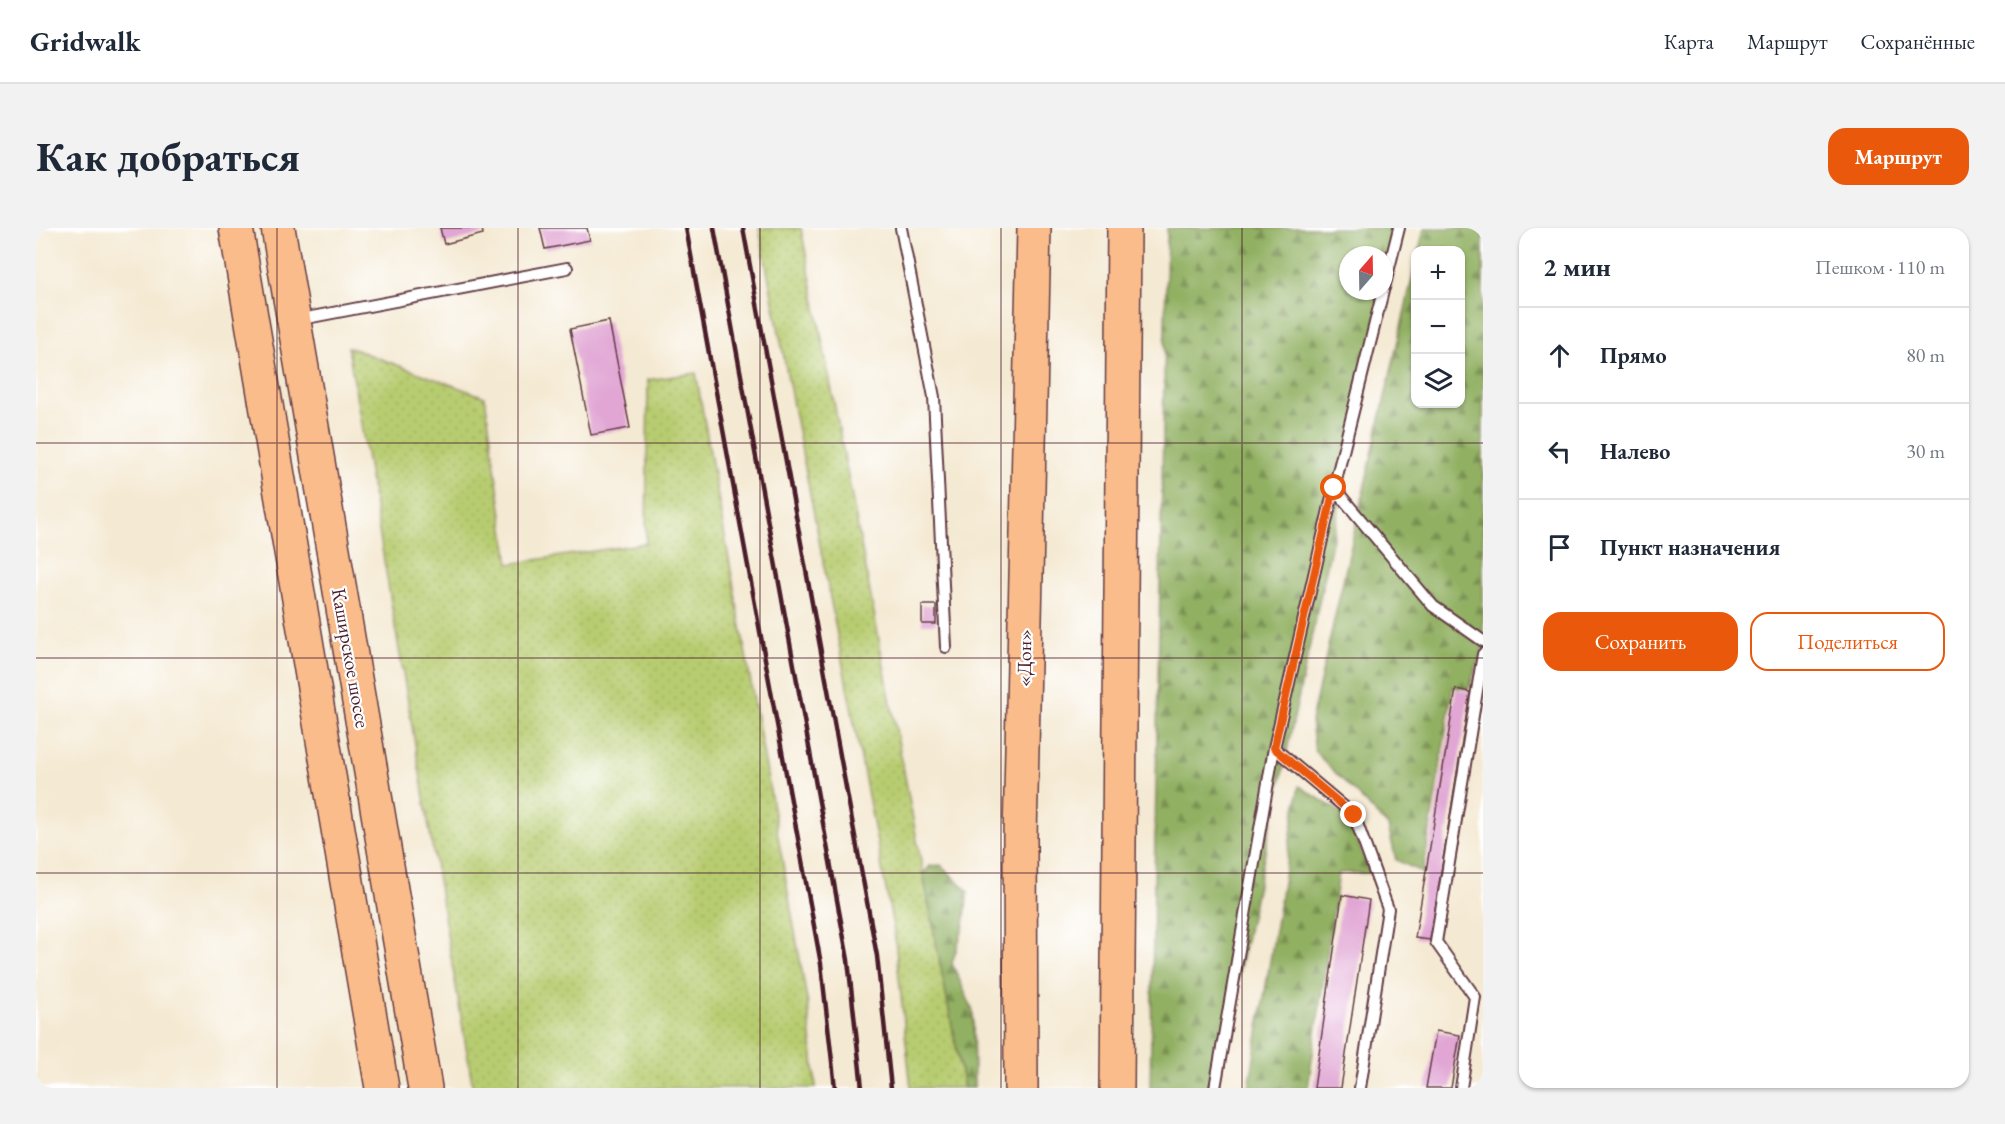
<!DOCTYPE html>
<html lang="ru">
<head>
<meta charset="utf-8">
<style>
  :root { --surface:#fff; --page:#f2f2f3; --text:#1f2937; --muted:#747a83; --line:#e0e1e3; --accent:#ea580c }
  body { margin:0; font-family:"EB Garamond",serif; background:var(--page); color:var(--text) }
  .controls { position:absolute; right:18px; top:18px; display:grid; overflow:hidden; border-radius:12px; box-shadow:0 2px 4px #0004 }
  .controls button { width:54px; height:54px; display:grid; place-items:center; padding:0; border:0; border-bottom:2px solid var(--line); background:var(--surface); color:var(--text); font:30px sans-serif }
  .compass { position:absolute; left:1303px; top:18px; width:54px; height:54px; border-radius:50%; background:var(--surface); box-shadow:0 2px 4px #0004; rotate:20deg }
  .stop { position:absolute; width:18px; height:18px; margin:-14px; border:4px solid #ea580c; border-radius:50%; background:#fff }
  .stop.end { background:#ea580c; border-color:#fff; box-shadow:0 2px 6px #0008 }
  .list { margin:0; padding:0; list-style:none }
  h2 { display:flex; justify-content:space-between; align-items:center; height:78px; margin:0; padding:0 24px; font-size:26px }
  h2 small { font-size:20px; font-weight:400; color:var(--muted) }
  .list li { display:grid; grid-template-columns:39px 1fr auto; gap:18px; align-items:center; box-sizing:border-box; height:96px; padding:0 24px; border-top:2px solid var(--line) }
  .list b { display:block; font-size:22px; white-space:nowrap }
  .list em { font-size:20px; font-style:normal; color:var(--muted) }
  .actions { display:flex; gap:12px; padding:18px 24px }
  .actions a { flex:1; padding:14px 0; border:2px solid var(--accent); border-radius:18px; text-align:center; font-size:21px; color:var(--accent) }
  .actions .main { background:var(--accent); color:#fff }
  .icon { flex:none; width:33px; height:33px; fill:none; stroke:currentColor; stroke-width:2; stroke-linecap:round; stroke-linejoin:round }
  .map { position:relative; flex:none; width:1447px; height:860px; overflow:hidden; border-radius:18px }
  header { display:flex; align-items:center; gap:36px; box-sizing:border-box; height:84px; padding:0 30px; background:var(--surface); border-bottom:2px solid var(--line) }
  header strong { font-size:28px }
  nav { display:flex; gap:33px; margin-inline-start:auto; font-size:21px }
  .intro { display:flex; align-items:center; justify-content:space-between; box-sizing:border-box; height:144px; padding:0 36px }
  h1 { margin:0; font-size:42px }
  .button { padding:15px 27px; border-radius:18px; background:var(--accent); color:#fff; font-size:21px; font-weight:700 }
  main { display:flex; gap:36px; padding:0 36px }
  aside { flex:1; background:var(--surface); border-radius:18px; box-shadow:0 2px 4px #0004 }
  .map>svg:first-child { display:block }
  .green { fill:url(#green-dots); stroke:#80764e; stroke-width:1.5 }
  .forest { fill:url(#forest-firs); stroke:#6e6846; stroke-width:1.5; fill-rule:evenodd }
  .building { fill:#e1a6d4 }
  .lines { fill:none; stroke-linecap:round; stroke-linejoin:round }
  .service-casing { stroke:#643d44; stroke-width:14 }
  .primary-casing { stroke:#643d44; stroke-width:36 }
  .motorway-casing { stroke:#643d44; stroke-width:36 }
  .service { stroke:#fff; stroke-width:10 }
  .primary { stroke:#f9bc8a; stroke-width:33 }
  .motorway { stroke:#f9bc8a; stroke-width:33 }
  .rail { stroke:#4a1f2b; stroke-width:4.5 }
  .route { stroke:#ea580c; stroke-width:8 }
  .grid { fill:none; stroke:#4a1f2b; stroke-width:1.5; stroke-opacity:0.55 }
  .labels { text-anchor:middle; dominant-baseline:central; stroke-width:4.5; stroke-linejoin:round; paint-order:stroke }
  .street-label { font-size:20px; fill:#4a1f2b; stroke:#fff }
</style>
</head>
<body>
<header>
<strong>Gridwalk</strong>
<nav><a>Карта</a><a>Маршрут</a><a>Сохранённые</a></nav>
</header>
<div class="intro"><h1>Как добраться</h1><a class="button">Маршрут</a></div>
<main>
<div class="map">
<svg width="1447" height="860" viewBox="0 0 1447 860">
  <defs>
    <pattern id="green-dots" width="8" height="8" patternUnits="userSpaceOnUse" patternTransform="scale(1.5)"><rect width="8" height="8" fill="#b7cc70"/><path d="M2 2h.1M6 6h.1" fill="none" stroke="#9faf61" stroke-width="1.8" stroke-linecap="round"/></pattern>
    <pattern id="forest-firs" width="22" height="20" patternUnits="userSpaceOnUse" patternTransform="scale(1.5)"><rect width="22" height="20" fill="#91b062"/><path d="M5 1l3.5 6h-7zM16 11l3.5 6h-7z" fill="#788f51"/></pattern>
  </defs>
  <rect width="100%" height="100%" fill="#fff"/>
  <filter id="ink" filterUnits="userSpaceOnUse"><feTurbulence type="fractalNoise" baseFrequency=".0167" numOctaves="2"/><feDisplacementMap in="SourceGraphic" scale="12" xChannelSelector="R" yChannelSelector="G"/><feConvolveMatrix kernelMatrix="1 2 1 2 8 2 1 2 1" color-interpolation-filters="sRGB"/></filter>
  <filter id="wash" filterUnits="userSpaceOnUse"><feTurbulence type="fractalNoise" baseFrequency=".008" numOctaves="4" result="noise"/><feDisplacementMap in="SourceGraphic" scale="24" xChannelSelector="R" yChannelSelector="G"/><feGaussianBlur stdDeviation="1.35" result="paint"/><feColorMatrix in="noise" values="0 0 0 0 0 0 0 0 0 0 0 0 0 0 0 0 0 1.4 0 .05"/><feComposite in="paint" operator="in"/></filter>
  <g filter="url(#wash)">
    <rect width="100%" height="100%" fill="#f4e9d2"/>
    <path class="green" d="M723,0h42l163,860h-53l-17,-157z
      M312,119l137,50 24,167 137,-21 2,-163 48,-7 112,632 8,83h-343z"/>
    <path class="forest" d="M1131,0h233l-186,860h-64zM1312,27h36v36h-36z
      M1388,0h59v420l-14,41 -16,-2 -30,186 -27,-13 -8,-34 -73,-74 -4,-31 104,-455 1,138h44v-154h-41z
      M1263,558l49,31 22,56h-31l-31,215h-59z
      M905,637l27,26 -4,34 -12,38 21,48 1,77h-10l-41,-214 7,-8z"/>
    <g id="blocks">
      <path class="building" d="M404,0h42l1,6 -39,10z
        M504,0h47l3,12 -45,9z
        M573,93l21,107 -39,7 -21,-106z
        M886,377h14v19h-14z
        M1420,461l14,3 -40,248 -15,-2z
        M1306,667l27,5 -28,188h-27z
        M1400,803l24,4 -9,53h-25z"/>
    </g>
  </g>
  <g filter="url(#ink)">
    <use href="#blocks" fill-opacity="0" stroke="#643d44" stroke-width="1.5"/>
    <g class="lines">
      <defs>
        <path id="service" d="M865,0l33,169 12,250
          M1348,60l15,-60
          M260,92l271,-52
          M1298,260l99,118 50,35
          M1238,520l80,67 34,94 -28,179
          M1179,860l59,-340 60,-260 49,-197
          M1425,860l14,-91 -39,-55 47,-288"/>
        <path id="primary" d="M200,0l146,860
          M242,0l147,860"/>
        <path id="motorway" d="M985,860l-1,-251 14,-609
          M1081,860l7,-860"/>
      </defs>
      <use href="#service" class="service-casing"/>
      <use href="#primary" class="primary-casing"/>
      <use href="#motorway" class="motorway-casing"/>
      <use href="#service" class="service"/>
      <use href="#primary" class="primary"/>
      <use href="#motorway" class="motorway"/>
      <path class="rail" d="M650,0l135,736 14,124
        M678,0l134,732 14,128
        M707,0l134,728 14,132"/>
    </g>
  </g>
  <g class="lines" filter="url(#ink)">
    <path class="route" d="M1298,260l-60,260 80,67"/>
  </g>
  <path class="grid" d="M241,0v860M482,0v860M724,0v860M965,0v860M1206,0v860M0,215h1447M0,430h1447M0,645h1447"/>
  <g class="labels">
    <g class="street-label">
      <text transform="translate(315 430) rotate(80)">Каширское шоссе</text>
      <text transform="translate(988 430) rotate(-89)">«Дон»</text>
    </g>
  </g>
</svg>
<div class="controls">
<button>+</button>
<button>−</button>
<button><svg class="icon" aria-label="layers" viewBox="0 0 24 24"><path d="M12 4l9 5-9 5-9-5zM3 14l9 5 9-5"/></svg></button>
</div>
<svg class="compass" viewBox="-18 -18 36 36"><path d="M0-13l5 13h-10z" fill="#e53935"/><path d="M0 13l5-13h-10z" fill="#747a83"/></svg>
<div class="stop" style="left:1298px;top:260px"></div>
<div class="stop end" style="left:1318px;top:587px"></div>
</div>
<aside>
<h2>2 мин<small>Пешком · 110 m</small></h2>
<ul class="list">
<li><svg class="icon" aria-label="ahead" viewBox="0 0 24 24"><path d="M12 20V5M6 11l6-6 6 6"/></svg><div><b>Прямо</b></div><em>80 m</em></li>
<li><svg class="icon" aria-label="left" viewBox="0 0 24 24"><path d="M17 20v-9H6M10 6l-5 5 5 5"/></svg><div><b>Налево</b></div><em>30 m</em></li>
<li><svg class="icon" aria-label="arrive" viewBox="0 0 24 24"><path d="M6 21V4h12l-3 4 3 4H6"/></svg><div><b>Пункт назначения</b></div></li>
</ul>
<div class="actions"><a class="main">Сохранить</a><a>Поделиться</a></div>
</aside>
</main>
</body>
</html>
